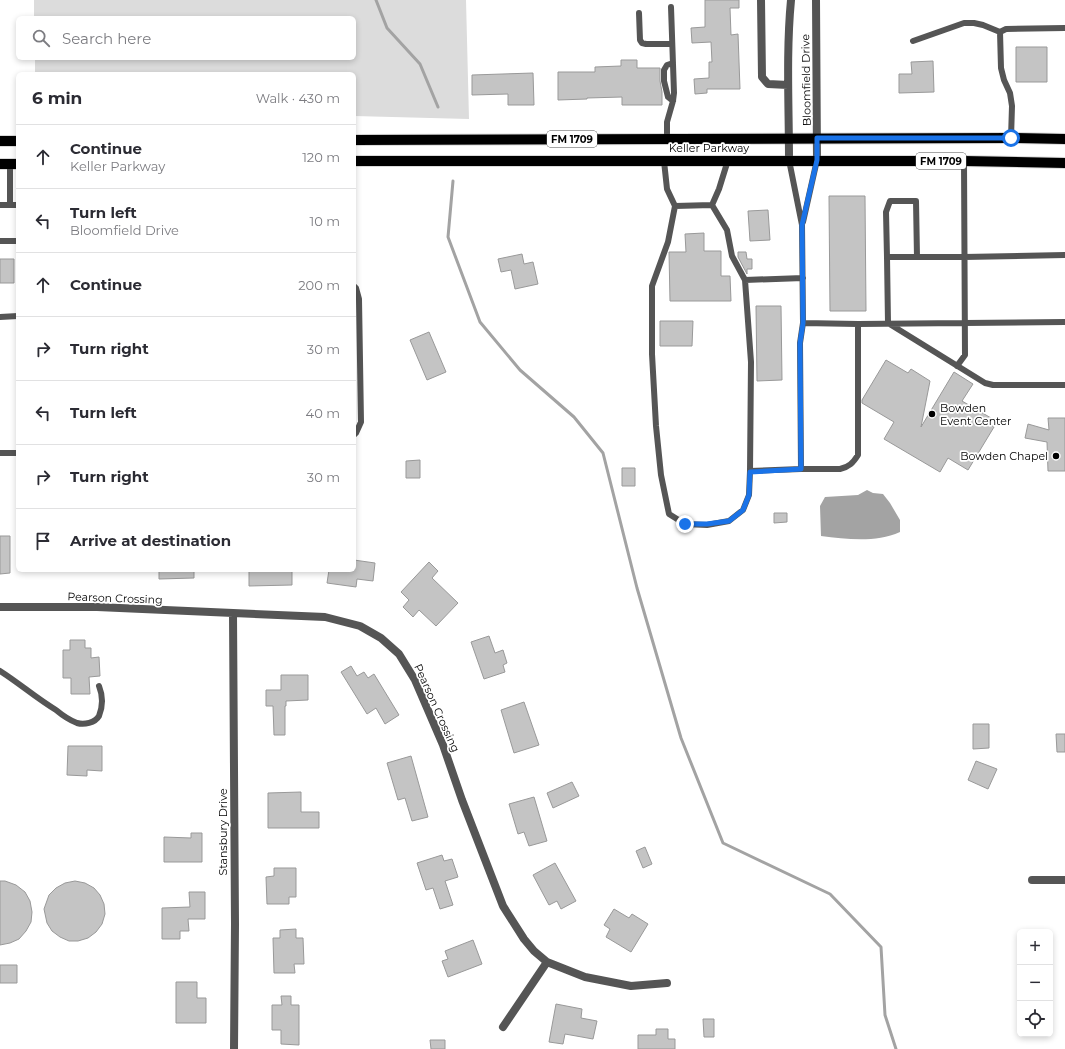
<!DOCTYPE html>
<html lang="en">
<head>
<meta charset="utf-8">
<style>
  :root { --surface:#fff; --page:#f2f2f3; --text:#2b2b33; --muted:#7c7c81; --line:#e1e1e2 }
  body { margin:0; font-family:Montserrat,sans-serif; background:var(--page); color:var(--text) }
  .controls { position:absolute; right:12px; bottom:12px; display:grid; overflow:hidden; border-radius:6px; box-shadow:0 2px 6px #0003 }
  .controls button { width:36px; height:36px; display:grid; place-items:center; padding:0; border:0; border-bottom:1px solid var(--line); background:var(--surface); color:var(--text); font:20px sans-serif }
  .stop { position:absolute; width:12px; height:12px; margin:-9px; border:3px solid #1a73e8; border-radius:50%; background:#fff }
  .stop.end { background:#1a73e8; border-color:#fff; box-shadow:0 1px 4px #0008 }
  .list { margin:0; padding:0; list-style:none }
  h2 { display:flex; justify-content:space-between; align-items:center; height:52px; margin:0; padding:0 16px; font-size:17px }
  h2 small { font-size:13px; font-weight:400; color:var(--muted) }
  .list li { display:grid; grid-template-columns:26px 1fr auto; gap:12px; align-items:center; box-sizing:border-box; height:64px; padding:0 16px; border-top:1px solid var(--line) }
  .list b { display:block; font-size:15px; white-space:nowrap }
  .list p { margin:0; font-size:13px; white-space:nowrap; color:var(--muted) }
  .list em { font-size:13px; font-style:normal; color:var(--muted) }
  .icon { flex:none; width:22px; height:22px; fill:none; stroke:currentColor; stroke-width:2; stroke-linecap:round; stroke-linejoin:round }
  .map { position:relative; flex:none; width:1065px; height:1049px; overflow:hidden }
  .search { position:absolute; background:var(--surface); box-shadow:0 2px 6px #0003; left:16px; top:16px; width:340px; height:44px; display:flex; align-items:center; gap:10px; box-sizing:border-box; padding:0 14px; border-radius:6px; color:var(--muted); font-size:15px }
  .panel { position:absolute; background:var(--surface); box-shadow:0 2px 6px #0003; left:16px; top:72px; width:340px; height:500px; border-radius:6px }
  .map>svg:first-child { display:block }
  .green { fill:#dcdcdc }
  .water { fill:#a3a3a3 }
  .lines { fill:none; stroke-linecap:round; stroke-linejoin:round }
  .stream { stroke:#a3a3a3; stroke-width:3 }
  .building { fill:#c4c4c4; stroke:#999 }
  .primary-casing { stroke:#dbdbdb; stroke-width:12 }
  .lane { stroke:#555; stroke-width:6 }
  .street { stroke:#555; stroke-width:8 }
  .primary { stroke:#000; stroke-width:10 }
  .route { stroke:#1a73e8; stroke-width:5 }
  .poi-dot { fill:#000; stroke:#fff; stroke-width:1.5 }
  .labels { text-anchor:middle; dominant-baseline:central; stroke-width:3.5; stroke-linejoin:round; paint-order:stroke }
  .shield { fill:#fff; stroke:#4c4c4c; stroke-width:1 }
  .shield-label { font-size:10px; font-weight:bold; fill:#000 }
  .street-label { font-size:11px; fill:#000; stroke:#fff }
  .poi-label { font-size:11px; fill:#000; stroke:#fff; text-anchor:start }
</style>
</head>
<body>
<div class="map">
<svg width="1065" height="1049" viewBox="0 0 1065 1049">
  <rect width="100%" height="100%" fill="#fff"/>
  <path class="green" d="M34,0h432l3,119 -115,-3v-42h-319v-16h319v-40h-320z"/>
  <path class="water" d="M867,490l6,3 10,1 7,9 10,17v12c-25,11 -53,7 -79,4l-1,-30 5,-9 33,-2z"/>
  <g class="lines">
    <path class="stream" d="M376,0l11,28 33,36 18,43
      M453,181l-5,56 32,85 40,48 54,47 29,36 34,135 44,150 42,105 107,51 51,53 4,68 11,34"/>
  </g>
  <path class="building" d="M705,0h34v8h-9l1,27 7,-1 2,55h-33v4l-12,1 -1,-15 15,-1v-16h3l-1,-20 -19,1 -1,-15 14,-1z
    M1016,47h31v35h-31z
    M621,60h16v8h23v13l2,11v13h-40v-8l-35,1v1l-29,1v-28h37v-5l26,-1z
    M933,61l1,31 -35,1v-19h13l-1,-12z
    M533,73l1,32h-26v-11l-36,1v-20z
    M829,196h36l1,115h-36z
    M768,210l2,30 -20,1 -2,-30z
    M704,233v18h17v25h9l1,25h-61l-1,-49h17l-1,-18z
    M738,252h8l1,7h5v10h-5v5l-9,-17z
    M522,254l2,10 9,-2 5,22 -23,5 -4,-19 -10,2 -3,-13z
    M0,259h14v24h-14z
    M756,306h25l1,74 -25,1z
    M660,321h33l-1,25h-32z
    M429,332l17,40 -19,8 -17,-40z
    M886,360l22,13 3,-4 19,12 -9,46 33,-55 19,12 -11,17 29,17 -3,5 6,4 -26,43 -20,-12 -8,14 -56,-33 10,-17 -32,-19v-3z
    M1048,418h17v53h-17l-1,-29 -22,-4 3,-14 21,6z
    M420,460v18h-14v-17z
    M622,468h13v18h-13z
    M774,513h13v9l-13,1z
    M0,536h10v37l-10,1z
    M354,560l21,3 -2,18 -16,-2 -1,8 -29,-4 2,-13h25z
    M429,562l9,9 -6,7 26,25 -22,23 -17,-16 -6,7 -10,-10 6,-7 -8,-8z
    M159,570h35v8l-35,1z
    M249,570h43v15l-43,1z
    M489,636l6,17 8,-3 4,13 -4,2 2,7 -21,7 -13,-37z
    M70,640h15v8h6v10l8,-1 1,19 -11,1 1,17h-19v-16h-8v-28h7z
    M351,666l6,10 7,-4 4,6 6,-4 25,41 -14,9 -9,-16 -9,6 -26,-42z
    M281,675h27v25l-22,1v5h-1v29h-11l-1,-29h-7v-16h15z
    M524,702l15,43 -25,8 -13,-43z
    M973,724h16v24l-16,1z
    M1056,734h9v18h-8z
    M68,746h34v25l-15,-1v6l-20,-1z
    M411,756l17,61 -16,4 -7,-23 -7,2 -11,-37z
    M976,761l21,8 -9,20 -20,-9z
    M572,782l7,14 -26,12 -6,-15z
    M301,792v20h18v16h-51v-35z
    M534,797l13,44 -18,5 -5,-14 -6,2 -9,-30z
    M191,833h11v29h-38v-25l27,1z
    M645,847l7,17 -9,4 -7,-17z
    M442,855l2,6 8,-2 6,18 -13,4 8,24 -13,4 -7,-21 -7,2 -9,-27z
    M555,863l21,38 -15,8 -4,-8 -8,4 -16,-30z
    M274,868h22v29h-7v7h-22l-1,-27 8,-1z
    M0,881h5l11,4 9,7 5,9 2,11 -1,10 -5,9 -7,8 -9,4 -10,2z
    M75,881l10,2 9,5 6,7 4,9 1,10 -3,10 -6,8 -8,6 -10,3h-9l-9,-4 -8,-6 -5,-8 -3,-14 5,-14 7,-7 9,-5z
    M189,892h16v27h-17l1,12h-9v8h-18v-31l28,-1z
    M614,909l15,9 3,-4 16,10 -17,28 -25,-15 4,-8 -6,-4z
    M296,929v9h7l1,26h-10l1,9h-21l-1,-35h7v-8z
    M473,940l9,24 -34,13 -6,-16 6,-2 -3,-8z
    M0,965h17v18h-17z
    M176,982h21v16h9v25h-30z
    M281,996h10v9h8v40l-18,-1v-14h-9v-25h10z
    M556,1004l26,5 -1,9 16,3 -4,18 -28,-5 -2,10 -14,-2z
    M703,1019h11v18h-10z
    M656,1029h12v10h7v10h-37v-14h18z
    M430,1040h15v9h-14z"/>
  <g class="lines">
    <defs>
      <path id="primary" d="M354,140l657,-2 54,1
        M0,141h18
        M354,161h610l101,2
        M0,164h18"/>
    </defs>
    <use href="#primary" class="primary-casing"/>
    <path class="lane" d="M639,13l1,27 2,3 4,1h26
      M913,41l51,-18h10l9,2 17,7
      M673,101l-5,-4 -4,-16v-11l3,-5 6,-2
      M1011,138l1,-32 -2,-13 -6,-13 -3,-12 -1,-36 6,-3 59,-1
      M667,139v-17l6,-21 1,-8 -3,-86
      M789,160l13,65 1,98 -3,20 1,126h39c9,-2 13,-6 18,-14v-131l-55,-1
      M664,161l3,28 8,17 37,-1 7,-16 9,-29
      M10,164v41h8
      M0,205h10
      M712,205l15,25 5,26 13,24
      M675,206l-7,36 -16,44v68l4,72 5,49 8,39 16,10 22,1 22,-4 14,-11 6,-15 1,-24
      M803,222l14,-62
      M0,241h18
      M1065,255l-101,2h-77l1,66 97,60 8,2h72
      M887,257l-1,-45 4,-11h26l1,56
      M354,286l2,2 3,11 2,123 -5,11 -2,2
      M0,317l18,-1
      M858,324l207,-2
      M957,366l8,-11 -1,-194
      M0,453h18
      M801,469l-51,2 1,-109 -6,-82 58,-2
      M0,671c19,12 36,27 56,39 6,5 13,10 21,13 7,2 18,0 22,-7 4,-10 4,-20 0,-30"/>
    <path class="street" d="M761,0l1,77 6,7 20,1
      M816,0l1,160
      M789,160c0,-53 -3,-107 2,-160
      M0,607h97l228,10 35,9 21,12 18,16 16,26 28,65 19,55 41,106 21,33 10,12 13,11 38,15 46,9 36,-3
      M233,614l2,310 -1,125
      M1032,880h33
      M503,1027l44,-65"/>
    <use href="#primary" class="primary"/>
  </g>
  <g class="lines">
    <path class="route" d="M685,524h22l22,-3 14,-11 6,-15 1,-23 51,-3 -1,-126 3,-20 -1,-98 15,-65v-22h194"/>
  </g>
  <g class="poi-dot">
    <circle cx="932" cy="414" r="4"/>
    <circle cx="1056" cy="456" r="4"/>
  </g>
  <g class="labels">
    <g class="shield">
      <rect x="547" y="131" width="50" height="16" rx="3"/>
      <rect x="916" y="153" width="50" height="16" rx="3"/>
    </g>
    <g class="shield-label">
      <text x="572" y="139">FM 1709</text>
      <text x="941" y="161">FM 1709</text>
    </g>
    <g class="street-label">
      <text transform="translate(806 80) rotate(-91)">Bloomfield Drive</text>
      <text x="709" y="148">Keller Parkway</text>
      <text transform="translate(115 598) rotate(2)">Pearson Crossing</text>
      <text transform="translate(437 708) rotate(66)">Pearson Crossing</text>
      <text transform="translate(223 832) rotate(-90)">Stansbury Drive</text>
    </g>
    <g class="poi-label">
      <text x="940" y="408">Bowden<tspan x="940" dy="13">Event Center</tspan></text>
      <text x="1048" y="456" text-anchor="end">Bowden Chapel</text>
    </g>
  </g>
</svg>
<div class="controls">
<button>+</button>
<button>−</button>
<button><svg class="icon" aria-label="locate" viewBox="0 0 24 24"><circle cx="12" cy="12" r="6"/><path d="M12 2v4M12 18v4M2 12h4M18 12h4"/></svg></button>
</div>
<div class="stop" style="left:1011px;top:138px"></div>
<div class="stop end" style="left:685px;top:524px"></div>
<div class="search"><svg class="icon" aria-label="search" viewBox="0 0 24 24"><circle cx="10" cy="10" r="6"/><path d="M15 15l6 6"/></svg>Search here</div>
<section class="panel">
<h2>6 min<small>Walk · 430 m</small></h2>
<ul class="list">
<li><svg class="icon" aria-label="ahead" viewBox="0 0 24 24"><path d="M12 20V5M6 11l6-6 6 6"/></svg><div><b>Continue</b><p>Keller Parkway</p></div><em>120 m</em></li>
<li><svg class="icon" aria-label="left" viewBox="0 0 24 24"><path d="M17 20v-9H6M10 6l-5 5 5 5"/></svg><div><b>Turn left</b><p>Bloomfield Drive</p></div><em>10 m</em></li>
<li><svg class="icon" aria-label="ahead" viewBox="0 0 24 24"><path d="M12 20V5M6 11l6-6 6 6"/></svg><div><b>Continue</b></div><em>200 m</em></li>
<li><svg class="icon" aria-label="right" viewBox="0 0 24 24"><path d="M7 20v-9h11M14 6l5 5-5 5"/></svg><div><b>Turn right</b></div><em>30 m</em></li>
<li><svg class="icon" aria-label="left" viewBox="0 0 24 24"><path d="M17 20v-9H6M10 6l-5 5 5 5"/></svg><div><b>Turn left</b></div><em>40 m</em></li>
<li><svg class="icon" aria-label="right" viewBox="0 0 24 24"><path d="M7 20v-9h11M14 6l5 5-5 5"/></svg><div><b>Turn right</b></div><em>30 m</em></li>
<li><svg class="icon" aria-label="arrive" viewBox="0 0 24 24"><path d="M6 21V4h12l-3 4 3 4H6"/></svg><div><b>Arrive at destination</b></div></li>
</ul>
</section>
</div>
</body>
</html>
